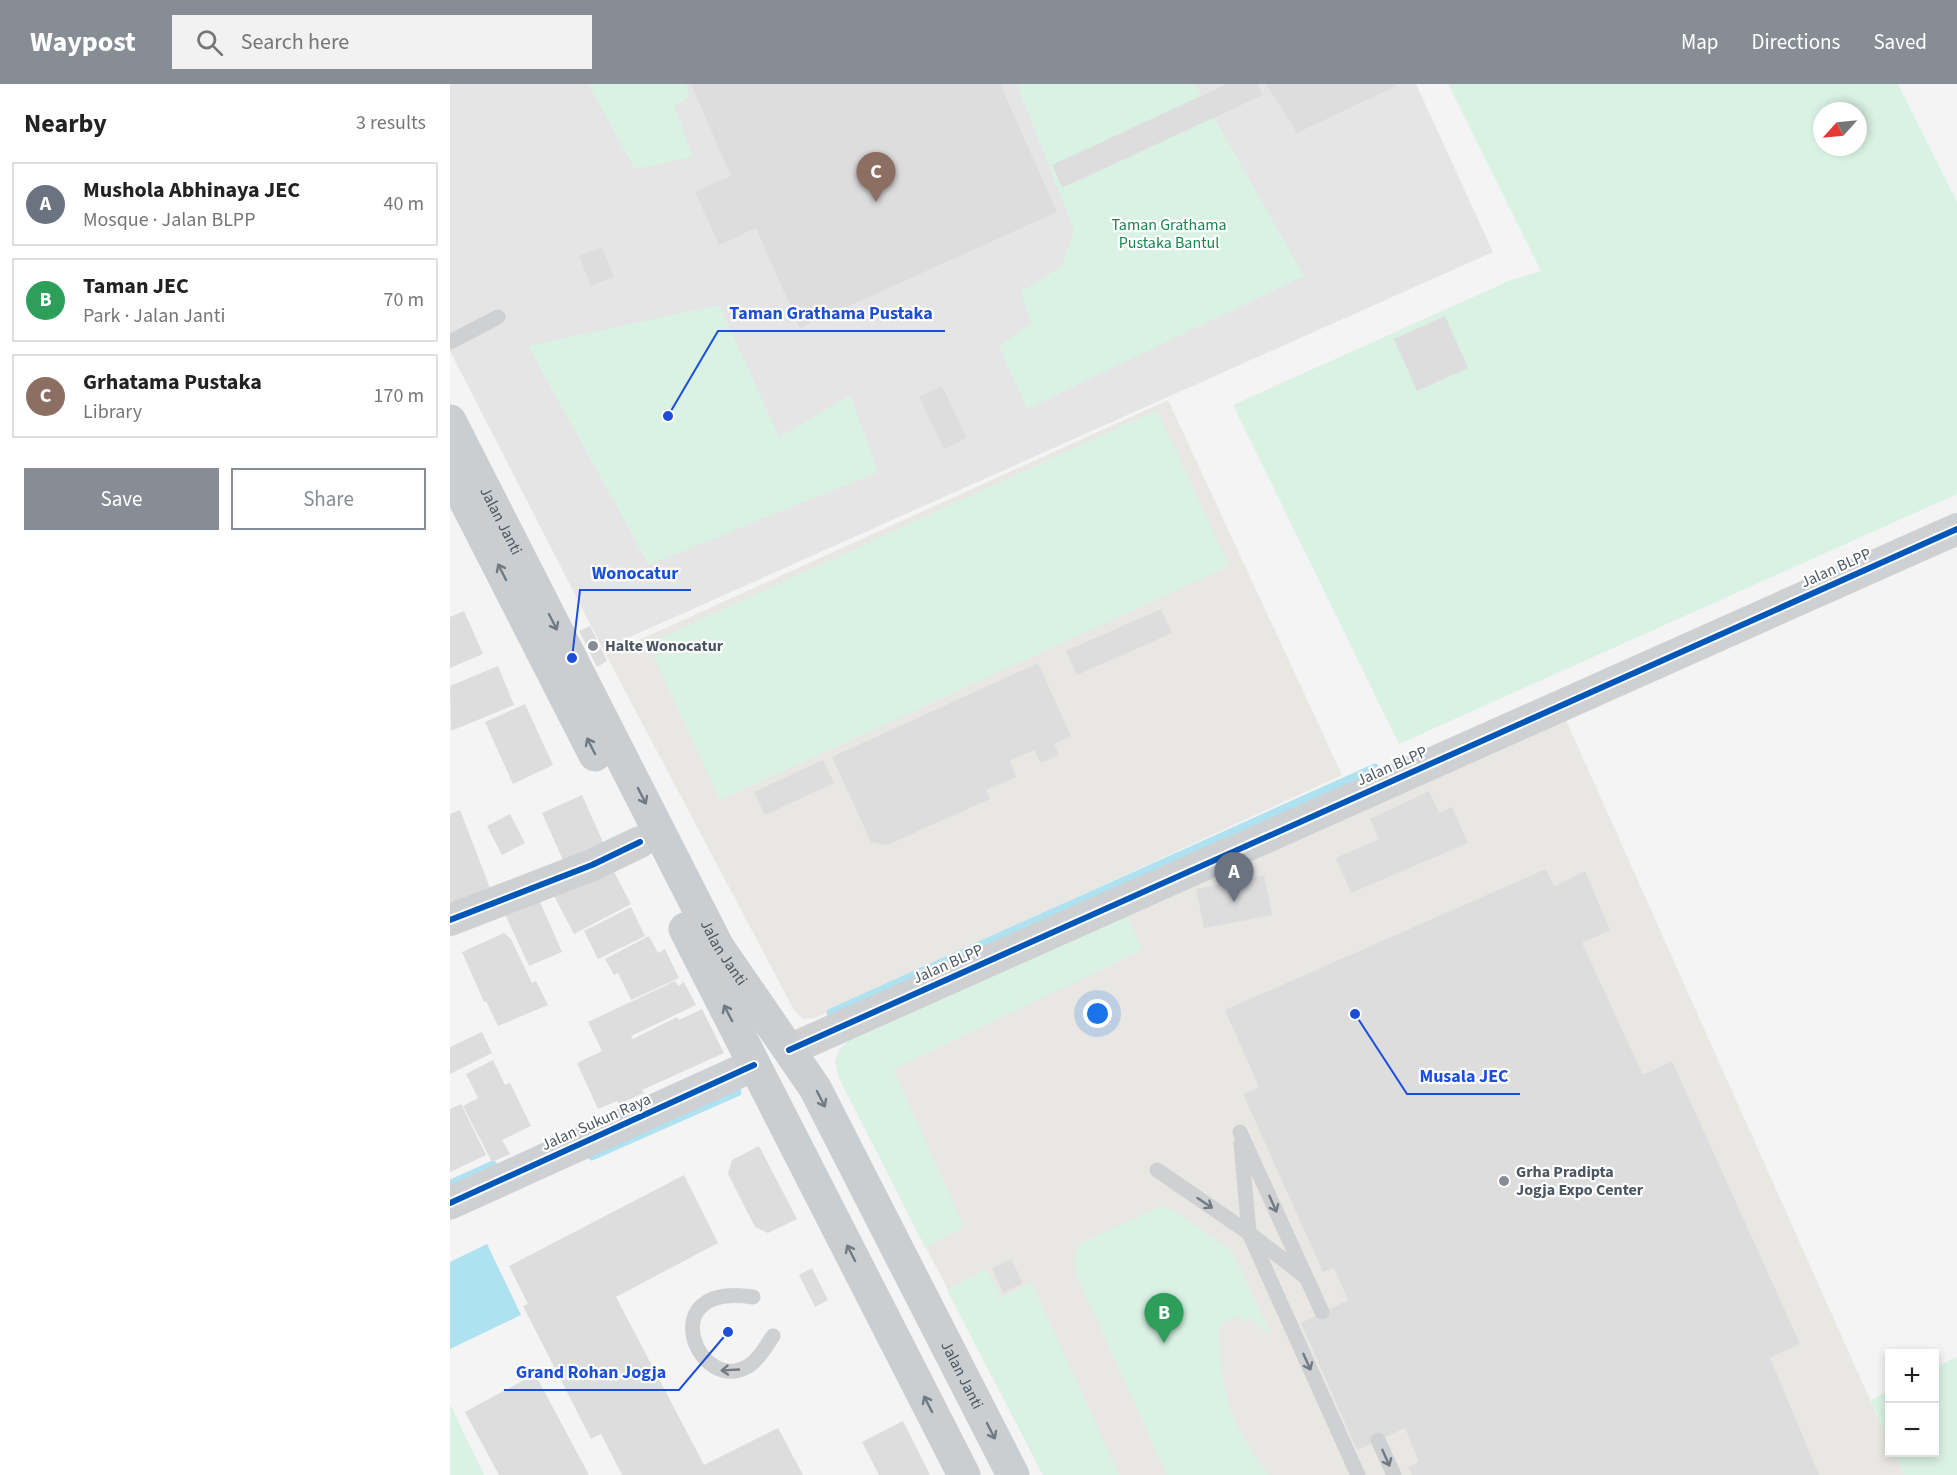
<!DOCTYPE html>
<html lang="en">
<head>
<meta charset="utf-8">
<style>
  :root { --surface:#fff; --page:#f2f2f2; --text:#222; --muted:#767676; --line:#e0e0e0; --accent:#868d94 }
  body { margin:0; font-family:"Source Sans 3",sans-serif; background:var(--page); color:var(--text) }
  .controls { position:absolute; right:18px; bottom:18px; display:grid; overflow:hidden; border-radius:0px; box-shadow:0 3px 9px #0003 }
  .controls button { width:54px; height:54px; display:grid; place-items:center; padding:0; border:0; border-bottom:2px solid var(--line); background:var(--surface); color:var(--text); font:30px sans-serif }
  .compass { position:absolute; left:1363px; top:18px; width:54px; height:54px; border-radius:50%; background:var(--surface); box-shadow:0 3px 9px #0003; rotate:243deg }
  .you { position:absolute; left:648px; top:930px; width:21px; height:21px; margin:-15px; border:4px solid #fff; border-radius:50%; background:#1a73e8; box-shadow:0 0 0 9px #1a73e833 }
  .badge { display:grid; place-items:center; width:39px; height:39px; border-radius:50%; background:var(--accent); color:#fff; font-size:20px; font-weight:700 }
  .pin { position:absolute; translate:-50% -50px; filter:drop-shadow(0 2px 3px #0008) }
  .pin::after { content:''; position:absolute; top:32px; width:21px; height:18px; background:inherit; clip-path:polygon(0 0,100% 0,50% 100%) }
  .list { margin:0; padding:0; list-style:none }
  h2 { display:flex; justify-content:space-between; align-items:center; height:78px; margin:0; padding:0 24px; font-size:26px }
  h2 small { font-size:20px; font-weight:400; color:var(--muted) }
  .list li { display:grid; grid-template-columns:39px 1fr auto; gap:18px; align-items:center; box-sizing:border-box; height:84px; margin:0 12px 12px; padding:0 12px; border:2px solid var(--line); border-radius:0px }
  .list b { display:block; font-size:22px; white-space:nowrap }
  .list p { margin:0; font-size:20px; white-space:nowrap; color:var(--muted) }
  .list em { font-size:20px; font-style:normal; color:var(--muted) }
  .actions { display:flex; gap:12px; padding:18px 24px }
  .actions a { flex:1; padding:14px 0; border:2px solid var(--accent); border-radius:0px; text-align:center; font-size:21px; color:var(--accent) }
  .actions .main { background:var(--accent); color:#fff }
  .icon { flex:none; width:33px; height:33px; fill:none; stroke:currentColor; stroke-width:2; stroke-linecap:round; stroke-linejoin:round }
  .map { position:relative; flex:none; width:1507px; height:1391px; overflow:hidden }
  header { display:flex; align-items:center; gap:36px; box-sizing:border-box; height:84px; padding:0 30px; background:var(--accent); color:#fff }
  header strong { font-size:28px }
  nav { display:flex; gap:33px; margin-inline-start:auto; font-size:21px }
  .search { width:420px; height:54px; background:var(--page); display:flex; align-items:center; gap:15px; box-sizing:border-box; padding:0 21px; border-radius:0px; color:var(--muted); font-size:22px }
  main { display:flex }
  aside { flex:1; background:var(--surface) }
  .map>svg:first-child { display:block }
  .commercial { fill:#e8e7e3 }
  .education { fill:#e6e5e6 }
  .green { fill:#d9f2e3; fill-rule:evenodd }
  .water { fill:#aee2f0 }
  .lines { fill:none; stroke-linecap:round; stroke-linejoin:round }
  .stream { stroke:#aee2f0; stroke-width:9 }
  .building { fill:#ddddde }
  .lane { stroke:#ced0d2; stroke-width:15 }
  .street { stroke:#ced0d2; stroke-width:32 }
  .secondary { stroke:#ced0d4; stroke-width:33 }
  .primary { stroke:#caced1; stroke-width:33 }
  .cycleway-casing { stroke:#fff; stroke-width:10 }
  .cycleway { stroke:#0057b8; stroke-width:6 }
  .oneway { stroke:#707a83 }
  .oneway2 { stroke:#727b83 }
  .poi-dot { fill:#868d94; stroke:#fff; stroke-width:2 }
  .labels { text-anchor:middle; dominant-baseline:central; stroke-width:4.5; stroke-linejoin:round; paint-order:stroke }
  .park-label { font-size:16px; fill:#17864f; stroke:#fff }
  .street-label { font-size:16px; fill:#4a5661; stroke:#fff }
  .poi-label { font-size:16px; font-weight:bold; fill:#4a5661; stroke:#fff; text-anchor:start }
  .leader { fill:none; stroke:#1d4ed8; stroke-width:2 }
  .callout-dot { fill:#1d4ed8; stroke:#fff; stroke-width:2 }
  .callout-label { font-size:18px; text-anchor:middle; font-weight:bold; fill:#1d4ed8; stroke:#fff; stroke-width:4.5; stroke-linejoin:round; paint-order:stroke }
</style>
</head>
<body>
<header>
<strong>Waypost</strong>
<div class="search"><svg class="icon" aria-label="search" viewBox="0 0 24 24"><circle cx="10" cy="10" r="6"/><path d="M15 15l6 6"/></svg>Search here</div>
<nav><a>Map</a><a>Directions</a><a>Saved</a></nav>
</header>
<main>
<aside>
<h2>Nearby<small>3 results</small></h2>
<ul class="list">
<li><span class="badge" style="background:#6b7280">A</span><div><b>Mushola Abhinaya JEC</b><p>Mosque · Jalan BLPP</p></div><em>40 m</em></li>
<li><span class="badge" style="background:#2e9e5b">B</span><div><b>Taman JEC</b><p>Park · Jalan Janti</p></div><em>70 m</em></li>
<li><span class="badge" style="background:#8d6e63">C</span><div><b>Grhatama Pustaka</b><p>Library</p></div><em>170 m</em></li>
</ul>
<div class="actions"><a class="main">Save</a><a>Share</a></div>
</aside>
<div class="map">
<svg width="1507" height="1391" viewBox="0 0 1507 1391">
  <rect width="100%" height="100%" fill="#f4f4f4"/>
  <path class="commercial" d="M718,316l174,375 -527,243 -12,1 -9,-9 -188,-355z
    M1116,636l323,722 1,10 4,1 10,22h-861l-204,-397 -4,-17 4,-11 10,-9z"/>
  <path class="education" d="M0,0h966l77,168 -890,397 -153,-298z"/>
  <path class="green" d="M138,0h97l5,12 -16,10 19,51 -58,12z
    M567,0h178l109,192 -277,133 -28,-63 32,-22 -10,-32 41,-26 12,-36z
    M998,0h450l59,118v292l-558,250 -166,-339 278,-125 30,-9zM1372,27h36v36h-36z
    M269,221l60,132 71,-42 28,77 -229,93 -121,-219z
    M707,326l72,156 -509,234 -72,-156z
    M677,832l15,34 -249,119 71,158 -39,20 -86,-169c-6,-14 -3,-29 10,-37z
    M710,1123l13,3 59,41 40,86 -22,-19 -8,4 -4,-7 -19,11c0,64 11,98 49,149h-101l-90,-199 -2,-22 6,-11z
    M537,1185l14,29 30,-16 88,193h-76l-96,-185z
    M1507,1273v118h-53l-10,-22 40,-1 1,-84z
    M1439,1306v52l-18,-42z
    M0,1320l34,71h-34z"/>
  <path class="water" d="M37,1160l34,71 -71,34v-87z"/>
  <g class="lines">
    <path class="stream" d="M381,929l544,-245
      M142,1072l145,-64
      M3,1099l40,-18"/>
  </g>
  <path class="building" d="M241,0h309l57,128 -257,116 -44,-100 -37,17 -24,-53 36,-16z
    M777,0h31l5,11 -201,93 -10,-23z
    M816,0h129l1,2 -99,47z
    M152,163l12,30 -23,9 -12,-30z
    M995,232l23,52 -51,23 -23,-52z
    M492,302l25,52 -23,11 -25,-52z
    M711,525l11,24 -95,42 -11,-24z
    M14,527l19,43 -33,14v-51z
    M140,542l17,35 -10,6 -18,-36z
    M588,579l33,73 -17,8 5,11 -18,8 -7,-13 -24,11 6,16 -30,13 4,9 -103,46 -16,-3 -39,-85z
    M48,582l16,39 -63,26 -1,-45z
    M75,620l28,61 -40,19 -28,-62z
    M373,676l11,23 -69,32 -11,-23z
    M979,707l10,22 13,-6 16,36 -117,50 -15,-35 43,-19 -9,-20z
    M132,711l25,56 -40,18 -25,-56z
    M10,726l30,78 -40,15v-89z
    M60,730l15,29 -23,12 -15,-29z
    M161,782l20,38 -57,30 -20,-38z
    M1096,785l8,18 31,-16 25,59 -28,13 61,132 29,-14 128,283 -30,14 49,117h-407l-4,-8 11,-5 -14,-34 -48,22 -56,-127 47,-23 -14,-32 -11,4 -80,-178 16,-7 -34,-77z
    M814,791l8,40 -68,13 -8,-39z
    M87,811l25,57 -33,14 -26,-56z
    M181,823l14,29 -47,23 -14,-28z
    M54,849l7,6 21,44 4,-2 12,24 -50,21 -12,-25 -2,1 -22,-50z
    M199,852l9,17 7,-4 14,29 -48,22 -13,-27 -4,2 -9,-16z
    M225,897l3,5 6,-4 12,23 -65,31 2,3 44,-22 2,3 23,-11 22,44 -82,37 2,3 -25,11 -2,-3 -19,8 -21,-46 25,-12 -14,-29z
    M32,948l10,21 -42,21v-27z
    M43,976l12,25 5,-2 21,43 -29,14 8,14 -18,8 -29,-56 15,-8 -12,-24z
    M11,1020l25,51 -36,17v-63z
    M309,1062l38,73 -29,14 -13,-6 -27,-53 4,-14z
    M234,1091l34,68 -102,54 88,168 74,-37 25,47h-181l-21,-41 -10,5 -68,-133 5,-2 -19,-38z
    M561,1175l12,24 -20,10 -11,-25z
    M362,1184l16,32 -13,7 -16,-32z
    M85,1290l54,101h-90l-34,-63z
    M453,1337l27,54h-51l-17,-33z"/>
  <g class="lines">
    <path class="lane" d="M0,258l48,-25
      M790,1048l82,180
      M791,1059l8,90 54,42
      M707,1086l92,63 109,242
      M303,1213c-103,-16 -54,102 -3,68 10,-7 16,-19 23,-29
      M928,1356l16,35"/>
    <path class="street" d="M0,836l142,-55 48,-23
      M339,966l1168,-521"/>
    <path class="secondary" d="M0,1119l304,-138"/>
    <g class="primary">
      <path id="s1" d="M0,337l268,526 97,141 198,387"/>
      <path d="M0,387l145,284"/>
      <path d="M235,845l279,546"/>
    </g>
    <defs>
      <path id="cycleway" d="M0,836l142,-55 48,-23
        M339,966l1168,-521
        M0,1119l304,-138"/>
    </defs>
    <use href="#cycleway" class="cycleway-casing"/>
    <use href="#cycleway" class="cycleway"/>
  </g>
  <defs><path id="oneway-shaft" d="M-6 0H5M1.5-3L5.5 0L1.5 3" fill="none" stroke-width="1.6" stroke-linecap="round" stroke-linejoin="round" transform="scale(1.5)"/></defs>
  <g class="oneway">
    <use href="#oneway-shaft" transform="translate(52 488) rotate(-117)"/>
    <use href="#oneway-shaft" transform="translate(103 538) rotate(63)"/>
    <use href="#oneway-shaft" transform="translate(141 662) rotate(-117)"/>
    <use href="#oneway-shaft" transform="translate(192 712) rotate(63)"/>
    <use href="#oneway-shaft" transform="translate(278 929) rotate(-117)"/>
    <use href="#oneway-shaft" transform="translate(371 1015) rotate(63)"/>
    <use href="#oneway-shaft" transform="translate(401 1169) rotate(-117)"/>
    <use href="#oneway-shaft" transform="translate(478 1320) rotate(-117)"/>
    <use href="#oneway-shaft" transform="translate(541 1347) rotate(63)"/>
  </g>
  <g class="oneway2">
    <use href="#oneway-shaft" transform="translate(755 1119) rotate(34)"/>
    <use href="#oneway-shaft" transform="translate(823 1120) rotate(66)"/>
    <use href="#oneway-shaft" transform="translate(857 1278) rotate(66)"/>
    <use href="#oneway-shaft" transform="translate(280 1286) rotate(177)"/>
    <use href="#oneway-shaft" transform="translate(936 1374) rotate(66)"/>
  </g>
  <g class="poi-dot">
    <circle cx="143" cy="562" r="6"/>
    <circle cx="1054" cy="1097" r="6"/>
  </g>
  <g class="labels">
    <g class="park-label">
      <text x="719" y="141">Taman Grathama<tspan x="719" dy="18">Pustaka Bantul</tspan></text>
    </g>
    <g class="street-label">
      <text stroke="none"><textPath href="#s1" startOffset="112">Jalan Janti</textPath></text>
      <text transform="translate(1386 484) rotate(-24)">Jalan BLPP</text>
      <text transform="translate(942 682) rotate(-24)">Jalan BLPP</text>
      <text stroke="none"><textPath href="#s1" startOffset="598">Jalan Janti</textPath></text>
      <text transform="translate(498 880) rotate(-24)">Jalan BLPP</text>
      <text transform="translate(146 1038) rotate(-24)">Jalan Sukun Raya</text>
      <text stroke="none"><textPath href="#s1" startOffset="1084">Jalan Janti</textPath></text>
    </g>
    <g class="poi-label">
      <text x="155" y="562">Halte Wonocatur</text>
      <text x="1066" y="1088">Grha Pradipta<tspan x="1066" dy="18">Jogja Expo Center</tspan></text>
    </g>
  </g>
  <path class="leader" d="M218 332L268 247H495M122 574L130 506H241M905 930L957 1010H1070M278 1248L229 1306H54"/>
  <g class="callout-dot">
    <circle cx="218" cy="332" r="6"/>
    <circle cx="122" cy="574" r="6"/>
    <circle cx="905" cy="930" r="6"/>
    <circle cx="278" cy="1248" r="6"/>
  </g>
  <g class="callout-label">
    <text x="381" y="235">Taman Grathama Pustaka</text>
    <text x="185" y="495">Wonocatur</text>
    <text x="1014" y="998">Musala JEC</text>
    <text x="141" y="1294">Grand Rohan Jogja</text>
  </g>
</svg>
<div class="controls">
<button>+</button>
<button>−</button>
</div>
<svg class="compass" viewBox="-18 -18 36 36"><path d="M0-13l5 13h-10z" fill="#e53935"/><path d="M0 13l5-13h-10z" fill="#767676"/></svg>
<div class="you"></div>
<div class="pin badge" style="left:784px;top:818px;background:#6b7280">A</div>
<div class="pin badge" style="left:714px;top:1259px;background:#2e9e5b">B</div>
<div class="pin badge" style="left:426px;top:118px;background:#8d6e63">C</div>
</div>
</main>
</body>
</html>
